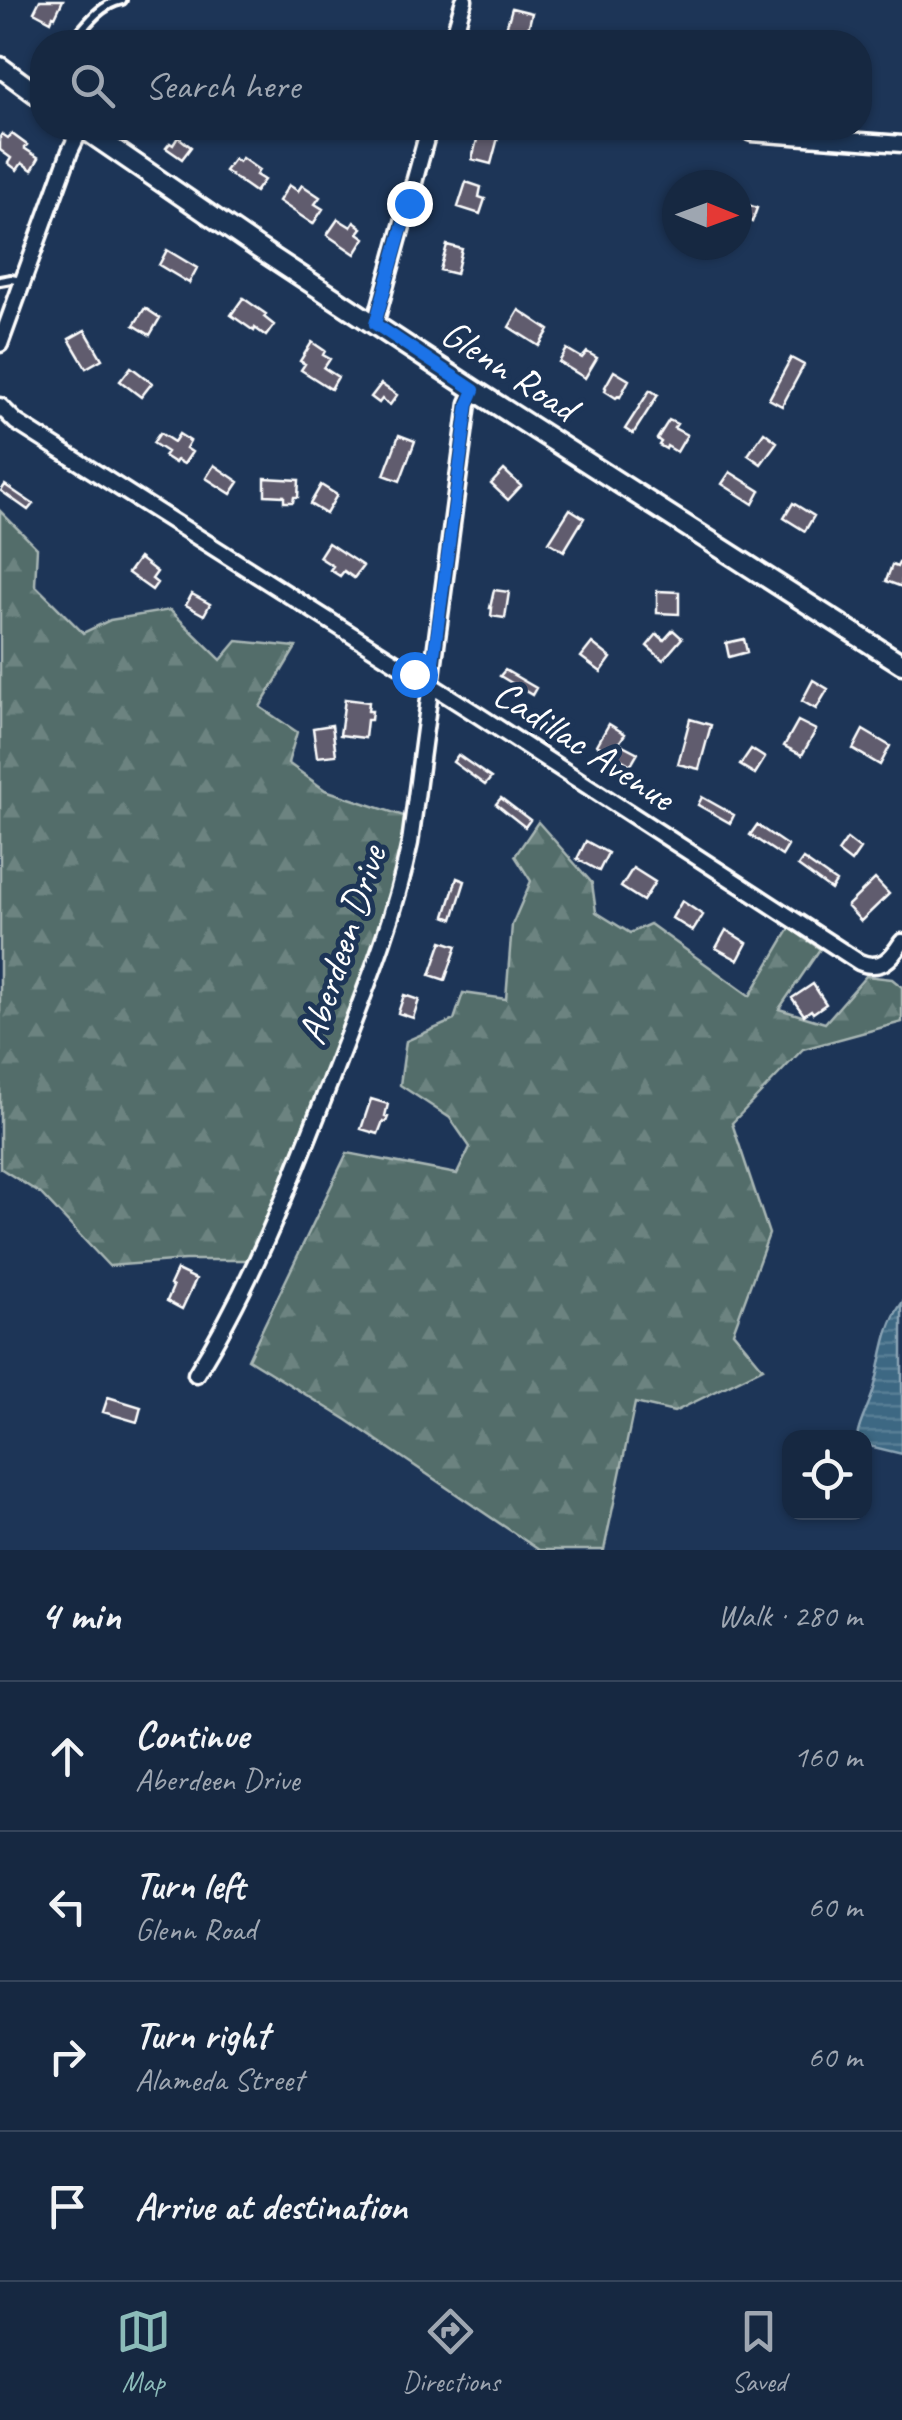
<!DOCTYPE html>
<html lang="en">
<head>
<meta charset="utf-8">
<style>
  :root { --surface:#162841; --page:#1f3048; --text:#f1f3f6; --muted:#9ea6b1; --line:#35445a; --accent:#8bbbb9 }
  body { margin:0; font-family:Caveat,sans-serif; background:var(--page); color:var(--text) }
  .controls { position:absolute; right:30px; bottom:30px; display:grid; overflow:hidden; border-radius:20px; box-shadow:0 2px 8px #0004 }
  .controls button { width:90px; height:90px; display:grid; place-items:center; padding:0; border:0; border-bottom:2px solid var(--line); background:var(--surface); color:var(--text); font:50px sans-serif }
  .compass { position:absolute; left:662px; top:170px; width:90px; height:90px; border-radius:50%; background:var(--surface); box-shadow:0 2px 8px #0004; rotate:91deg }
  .stop { position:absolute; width:30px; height:30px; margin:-22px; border:8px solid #1a73e8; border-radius:50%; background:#fff }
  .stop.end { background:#1a73e8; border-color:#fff; box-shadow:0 2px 10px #0008 }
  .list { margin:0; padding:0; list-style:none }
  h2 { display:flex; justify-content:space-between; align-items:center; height:130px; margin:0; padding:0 40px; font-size:42px }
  h2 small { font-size:32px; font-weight:400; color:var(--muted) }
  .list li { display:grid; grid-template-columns:65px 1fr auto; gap:30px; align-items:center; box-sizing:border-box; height:150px; padding:0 40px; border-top:2px solid var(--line) }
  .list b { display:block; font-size:38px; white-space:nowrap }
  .list p { margin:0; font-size:32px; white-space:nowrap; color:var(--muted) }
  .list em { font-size:32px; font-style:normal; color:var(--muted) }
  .icon { flex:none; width:55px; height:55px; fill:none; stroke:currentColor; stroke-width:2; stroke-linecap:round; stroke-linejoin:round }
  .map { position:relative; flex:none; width:902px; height:1550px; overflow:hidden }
  .search { position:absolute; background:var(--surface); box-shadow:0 2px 8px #0004; left:30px; right:30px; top:30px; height:110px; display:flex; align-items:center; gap:25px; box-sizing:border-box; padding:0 35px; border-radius:40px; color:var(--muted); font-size:38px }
  .sheet { height:730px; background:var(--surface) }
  nav { display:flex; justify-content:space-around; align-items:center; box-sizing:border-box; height:140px; border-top:2px solid var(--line); background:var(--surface); font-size:28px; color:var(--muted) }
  nav a { display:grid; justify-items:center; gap:5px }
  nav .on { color:var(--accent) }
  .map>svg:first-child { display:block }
  .forest { fill:url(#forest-firs); stroke:#a8b6b4; stroke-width:2.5 }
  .water { fill:url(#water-rules); stroke:#8ba4b5; stroke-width:2.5 }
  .building { fill:#615c6e; stroke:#fff; stroke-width:2.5 }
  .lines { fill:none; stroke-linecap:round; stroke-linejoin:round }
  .service-casing { stroke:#fff; stroke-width:14 }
  .minor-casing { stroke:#fff; stroke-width:21 }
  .tertiary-casing { stroke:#fff; stroke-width:25 }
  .service { stroke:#1d3557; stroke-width:6 }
  .minor { stroke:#1d3557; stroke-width:14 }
  .tertiary { stroke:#1d3557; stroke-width:18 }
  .route { stroke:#1a73e8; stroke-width:12 }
  .labels { text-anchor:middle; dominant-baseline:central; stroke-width:10; stroke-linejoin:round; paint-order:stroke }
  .street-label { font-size:40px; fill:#fff; stroke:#1d3557 }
</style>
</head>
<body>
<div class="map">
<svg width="902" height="1550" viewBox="0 0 902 1550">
  <defs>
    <pattern id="forest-firs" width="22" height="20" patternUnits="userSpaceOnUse" patternTransform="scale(2.5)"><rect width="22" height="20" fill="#526d6a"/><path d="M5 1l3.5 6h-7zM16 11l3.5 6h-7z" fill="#6c8380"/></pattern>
    <pattern id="water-rules" width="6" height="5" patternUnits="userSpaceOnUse" patternTransform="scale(2.5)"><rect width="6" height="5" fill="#3d6883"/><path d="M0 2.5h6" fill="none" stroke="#5a7f96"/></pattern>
  </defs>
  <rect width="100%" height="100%" fill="#1d3557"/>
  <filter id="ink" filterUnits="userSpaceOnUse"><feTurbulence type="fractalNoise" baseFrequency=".01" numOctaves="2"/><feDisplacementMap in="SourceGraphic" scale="20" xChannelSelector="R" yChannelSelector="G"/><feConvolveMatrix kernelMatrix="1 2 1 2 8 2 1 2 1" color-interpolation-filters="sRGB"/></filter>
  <g filter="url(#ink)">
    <path class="forest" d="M0,511l37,37 -2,37 48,48 27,-13 60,-10 51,50 16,-19 59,6 -36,60 37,25 -9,31 37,27 82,27 -3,25 -17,69 -99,257 -40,92h-63l-76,6 -68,-72 -41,-26z
      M538,822l54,61 4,29 34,21 20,-9 100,72 40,-68 30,21 -41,60 46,14 41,-47 26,3 10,8v35l-99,27 -71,74 37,111 -36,98 30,36 -89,44 -39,-9 -31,147h-65l-192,-130 -99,-61 99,-206 110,21 13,-27 -20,-29 -50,-33 6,-44 48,-21 9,-27 43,6 6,-74 19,-44 -16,-25z"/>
    <path class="water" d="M902,1303v151l-37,-9 -1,-7 -7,-1c3,-18 14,-34 18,-52 8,-28 9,-58 27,-82z"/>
    <path class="building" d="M40,0h23l-8,17 -2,-1 -2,5 -17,-9z
      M512,8l20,5 -7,29h-23z
      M480,128l20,2 -9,34 -19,-5z
      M2,134l6,4 4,-4 15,11 -3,3 15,10 -7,12 -10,-7 -5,7 -9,-7 3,-5 -11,-8v-13z
      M178,137l13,10 -9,12 -16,-11 4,-5 3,2z
      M242,158l17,12 -3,5 8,5 -9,12 -30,-21 9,-12 5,3z
      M466,182l15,5 -2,10 6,2 -5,15 -22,-7z
      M289,185l9,6 4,-6 18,12 -5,7 8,5 -10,15 -34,-23z
      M737,201l20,7 -5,14 -9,-4 -2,7 -4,-1z
      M338,219l13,8 3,-5 8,6 -4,5 7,5 -10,16 -28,-19z
      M447,245l15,4 -6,25 -16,-4z
      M167,250l30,18 -8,15 -30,-18z
      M243,298l23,16 -2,3 10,8 -8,11 -11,-8 -1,3 -23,-16z
      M145,308l15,10 -10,17 -16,-10z
      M519,310l30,20 -10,16 -30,-19z
      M85,330l17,29 -16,9 -17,-29z
      M312,342l13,9 -2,4 7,4 -6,9 14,9 -7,12 -30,-19 4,-6 -5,-3z
      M567,349l15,9 5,-6 10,6 -12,20 -26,-16z
      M791,358l13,7 -22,41 -13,-7z
      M131,367l21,16 -11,14 -21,-16z
      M614,371l15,9 -9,17 -2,-1 -2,2 -11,-7 1,-3 -1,-1z
      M381,384l16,11 -7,10 -8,-6 -3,4 -8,-6z
      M650,390l8,5 -25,39 -8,-5z
      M669,420l8,4 -3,4 13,7 -10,17 -10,-6 -1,3 -7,-4 2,-3 -4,-3z
      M764,432l13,10 -16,22 -13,-9z
      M160,433l14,9 5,-8 11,7 -4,7 6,4 -8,12 -7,-4 -2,3 -11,-7 3,-4 -14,-9z
      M399,435l16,6 -15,40 -16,-6z
      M214,465l25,17 -8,12 -25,-16z
      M504,470l17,16 -13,14 -17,-16z
      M730,472l30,19 -7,13 -31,-20z
      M265,478l34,2 -1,17h-4l-1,5h-9v-6l-19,-1z
      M5,485l28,19 -5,6 -27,-19z
      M321,485l16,10 -11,19 -16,-10z
      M793,503l21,13 -9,15 -21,-13z
      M570,509l14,9 -20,33 -15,-9z
      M328,543l35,23 -9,12 -10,-7 -4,5 -10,-6 3,-4 -14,-9z
      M139,558l18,14 -5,7 5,4 -5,7 -24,-17z
      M899,563l3,1v23l-16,-6 6,-16 5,2z
      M494,590l15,2 -4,26 -14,-2 1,-8h-2z
      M657,591l22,1v22l-22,-1z
      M192,594l18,10 -6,11 -18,-10z
      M673,630l9,8 -19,22 -16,-14 10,-12 7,6z
      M744,639l3,13 -18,5 -3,-14z
      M592,643l19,15 -10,14 -20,-15z
      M505,670l31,18 -4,7 -32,-19z
      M813,680l15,9 -12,20 -14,-8z
      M345,699l24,3 -1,9h4l-1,9h-4l-2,18 -25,-3z
      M690,719l21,6 -12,44 -21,-5z
      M798,721l18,9 -14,25 -18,-9z
      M609,724l16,10 -6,9 19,10 -7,12 -34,-20z
      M332,725l4,30 -19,2 -4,-29z
      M863,730l27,16 -10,19 -27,-16z
      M751,749l14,9 -10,16 -15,-9z
      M458,755l33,23 -6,7 -32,-23z
      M702,797l32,18 -4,8 -32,-18z
      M501,798l29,22 -5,7 -29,-23z
      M757,825l31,21 -6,10 -32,-21z
      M847,839l13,10 -9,13 -13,-10z
      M586,841l22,12 -9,18 -22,-12z
      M803,859l33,23 -5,8 -33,-24z
      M633,868l22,14 -12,19 -22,-14z
      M457,878l8,3 -12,38 -8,-3z
      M875,879l14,15 -28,27 -14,-15z
      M682,901l21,14 -10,16 -21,-13z
      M726,930l21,13 -9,17 -22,-12z
      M442,941l15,5 -12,34 -15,-5z
      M813,984l13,20 -13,9 -2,-3 -7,5 -12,-17z
      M404,995l15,5 -6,18 -15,-5z
      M371,1099l17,5 -3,12 3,1 -2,5 -3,-1 -5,13 -17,-5z
      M177,1270l19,9 -14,30 -15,-8 6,-14 -3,-2z
      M108,1397l33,10 -4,15 -34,-10z"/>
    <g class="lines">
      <defs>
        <path id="service" d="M72,42c13,-16 28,-38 50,-42
          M0,281l11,-2 10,2"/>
        <path id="minor" d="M452,42l12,-42
          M751,133l151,11
          M375,324l54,-196
          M0,344l70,-193 11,-23
          M0,406l16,16 459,291 384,249c22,9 32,-3 43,-20
          M196,1374c57,-91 95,-192 134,-292 30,-79 63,-156 80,-239l58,-440 6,-13"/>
        <path id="tertiary" d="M0,67l42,31
          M83,128l175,120 216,142 428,274"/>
      </defs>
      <use href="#service" class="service-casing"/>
      <use href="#minor" class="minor-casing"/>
      <use href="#tertiary" class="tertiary-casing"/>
      <use href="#service" class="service"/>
      <use href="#minor" class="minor"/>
      <use href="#tertiary" class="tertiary"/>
    </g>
  </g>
  <g class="lines" filter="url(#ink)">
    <path class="route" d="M409,203l-34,121 99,66 -6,14 -38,281 -16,-11"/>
  </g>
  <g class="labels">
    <g class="street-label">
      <text transform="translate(509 370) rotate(33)">Glenn Road</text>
      <text transform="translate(584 745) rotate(33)">Cadillac Avenue</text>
      <text transform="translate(342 945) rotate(-72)">Aberdeen Drive</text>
    </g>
  </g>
</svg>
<div class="controls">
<button><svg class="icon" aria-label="locate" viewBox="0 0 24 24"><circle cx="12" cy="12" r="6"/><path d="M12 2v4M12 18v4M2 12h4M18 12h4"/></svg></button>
</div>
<svg class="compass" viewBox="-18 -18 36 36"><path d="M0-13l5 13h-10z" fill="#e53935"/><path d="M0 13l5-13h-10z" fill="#9ea6b1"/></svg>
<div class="stop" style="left:414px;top:674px"></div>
<div class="stop end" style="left:409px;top:203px"></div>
<div class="search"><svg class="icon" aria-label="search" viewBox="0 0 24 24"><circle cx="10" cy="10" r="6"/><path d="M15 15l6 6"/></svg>Search here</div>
</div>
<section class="sheet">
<h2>4 min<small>Walk · 280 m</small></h2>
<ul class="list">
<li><svg class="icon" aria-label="ahead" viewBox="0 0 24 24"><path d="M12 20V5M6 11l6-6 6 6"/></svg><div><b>Continue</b><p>Aberdeen Drive</p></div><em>160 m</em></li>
<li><svg class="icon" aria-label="left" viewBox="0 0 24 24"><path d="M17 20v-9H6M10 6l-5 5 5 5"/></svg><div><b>Turn left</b><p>Glenn Road</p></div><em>60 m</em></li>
<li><svg class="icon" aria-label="right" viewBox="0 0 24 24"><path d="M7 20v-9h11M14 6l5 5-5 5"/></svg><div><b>Turn right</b><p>Alameda Street</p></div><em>60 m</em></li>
<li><svg class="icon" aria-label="arrive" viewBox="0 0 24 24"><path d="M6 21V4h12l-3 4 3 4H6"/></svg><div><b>Arrive at destination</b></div></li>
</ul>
</section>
<nav>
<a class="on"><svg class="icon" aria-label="map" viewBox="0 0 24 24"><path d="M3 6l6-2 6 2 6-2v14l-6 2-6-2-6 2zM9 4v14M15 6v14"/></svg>Map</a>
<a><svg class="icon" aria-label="directions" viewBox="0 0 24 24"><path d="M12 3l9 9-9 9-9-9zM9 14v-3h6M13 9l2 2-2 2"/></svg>Directions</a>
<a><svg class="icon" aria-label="saved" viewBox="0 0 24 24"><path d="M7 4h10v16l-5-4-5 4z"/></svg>Saved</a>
</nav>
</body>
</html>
